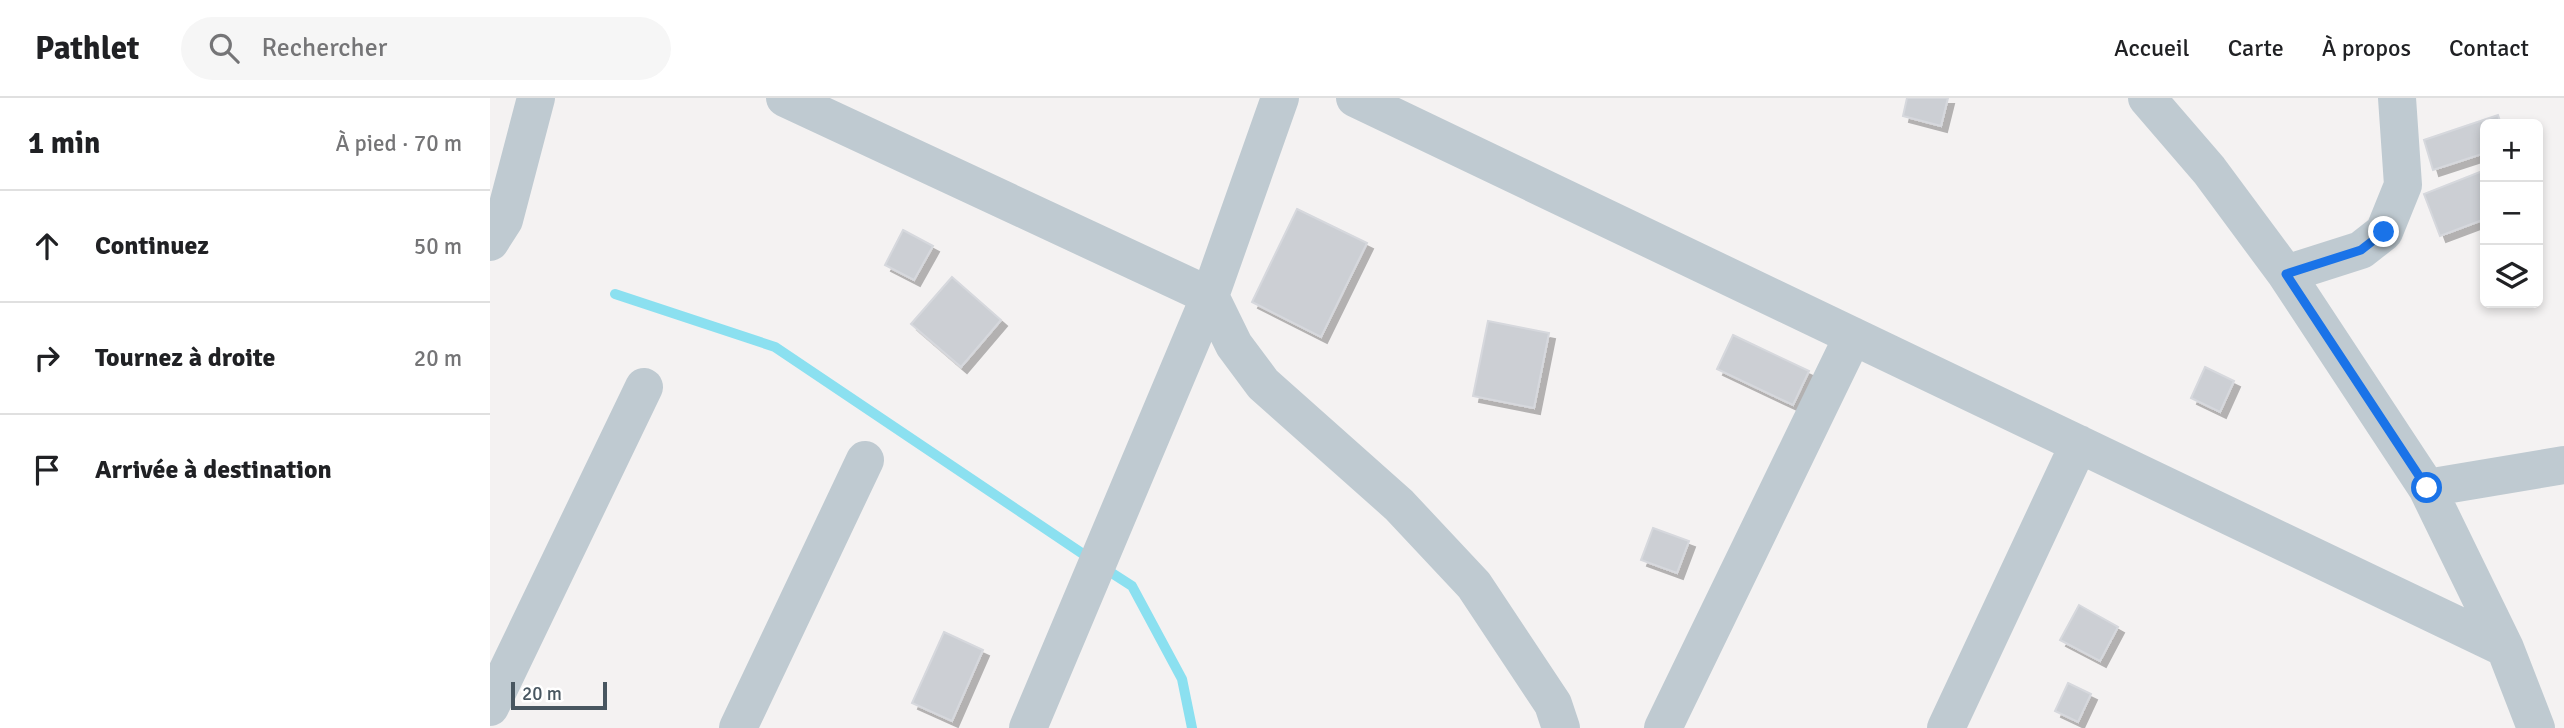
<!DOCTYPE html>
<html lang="fr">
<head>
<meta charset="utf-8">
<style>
  :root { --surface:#fff; --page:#f6f6f6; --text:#202124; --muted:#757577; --line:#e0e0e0 }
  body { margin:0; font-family:Signika,sans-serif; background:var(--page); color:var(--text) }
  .controls { position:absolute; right:21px; top:21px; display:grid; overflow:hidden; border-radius:10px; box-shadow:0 4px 10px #0003 }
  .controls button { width:63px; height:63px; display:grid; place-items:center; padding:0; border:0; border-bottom:2px solid var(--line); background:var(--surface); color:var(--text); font:35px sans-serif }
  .scale { position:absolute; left:21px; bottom:18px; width:96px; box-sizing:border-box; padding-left:7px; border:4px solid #485660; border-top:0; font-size:19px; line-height:24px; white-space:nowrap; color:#485660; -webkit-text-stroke:5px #fff; paint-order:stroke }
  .stop { position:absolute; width:21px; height:21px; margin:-16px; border:5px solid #1a73e8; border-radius:50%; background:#fff }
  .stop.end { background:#1a73e8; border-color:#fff; box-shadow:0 2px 7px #0008 }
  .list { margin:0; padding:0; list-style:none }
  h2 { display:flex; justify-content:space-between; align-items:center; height:91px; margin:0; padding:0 28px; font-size:30px }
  h2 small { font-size:23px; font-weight:400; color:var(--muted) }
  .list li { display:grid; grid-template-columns:46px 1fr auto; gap:21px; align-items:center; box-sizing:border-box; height:112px; padding:0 28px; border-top:2px solid var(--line) }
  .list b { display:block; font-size:26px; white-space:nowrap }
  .list em { font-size:23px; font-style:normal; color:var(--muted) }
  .icon { flex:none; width:38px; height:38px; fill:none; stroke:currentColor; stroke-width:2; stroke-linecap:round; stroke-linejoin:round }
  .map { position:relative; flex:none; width:2074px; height:630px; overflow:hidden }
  header { display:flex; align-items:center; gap:42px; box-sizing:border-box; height:98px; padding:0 35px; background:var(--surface); border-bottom:2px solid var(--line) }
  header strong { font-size:33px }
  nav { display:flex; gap:38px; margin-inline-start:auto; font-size:24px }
  .search { width:490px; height:63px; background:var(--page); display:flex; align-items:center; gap:18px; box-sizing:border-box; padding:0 24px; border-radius:38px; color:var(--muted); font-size:26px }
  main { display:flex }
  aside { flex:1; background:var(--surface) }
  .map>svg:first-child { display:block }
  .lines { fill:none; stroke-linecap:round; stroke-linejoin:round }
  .stream { stroke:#8be0f0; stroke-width:10 }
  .building { fill:#cccfd4; stroke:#d6d8dd; stroke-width:2; filter:url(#shadow) }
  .street { stroke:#bfcad1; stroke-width:38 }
  .route { stroke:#1a73e8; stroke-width:9 }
</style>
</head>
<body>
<header>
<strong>Pathlet</strong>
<div class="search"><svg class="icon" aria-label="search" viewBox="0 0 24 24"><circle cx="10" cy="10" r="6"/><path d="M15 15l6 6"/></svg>Rechercher</div>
<nav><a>Accueil</a><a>Carte</a><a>À propos</a><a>Contact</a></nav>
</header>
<main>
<aside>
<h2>1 min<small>À pied · 70 m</small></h2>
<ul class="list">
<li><svg class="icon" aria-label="ahead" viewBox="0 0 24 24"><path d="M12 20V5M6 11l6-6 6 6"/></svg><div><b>Continuez</b></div><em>50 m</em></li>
<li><svg class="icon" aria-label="right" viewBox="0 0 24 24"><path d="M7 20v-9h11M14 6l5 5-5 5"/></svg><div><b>Tournez à droite</b></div><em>20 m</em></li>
<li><svg class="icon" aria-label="arrive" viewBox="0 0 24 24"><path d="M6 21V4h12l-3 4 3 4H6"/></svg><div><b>Arrivée à destination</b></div></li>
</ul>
</aside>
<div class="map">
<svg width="2074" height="630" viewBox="0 0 2074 630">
  <defs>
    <filter id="shadow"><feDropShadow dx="6" dy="6" stdDeviation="0" flood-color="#0004"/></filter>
  </defs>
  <rect width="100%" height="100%" fill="#f4f2f2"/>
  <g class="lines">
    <path class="stream" d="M125,196l160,53 317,213
      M614,470l28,18 50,93 10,49"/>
  </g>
  <path class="building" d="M1417,0h41l-7,28 -38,-10z
    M2008,17l3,9h-16v29l-52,17 -9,-30z
    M1995,72v49l-45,17 -16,-42z
    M807,111l70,34 -46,94 -69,-35z
    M413,132l30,16 -19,34 -29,-15z
    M462,179l49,43 -40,47 -50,-43z
    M998,223l61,12 -15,75 -61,-12z
    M1243,237l76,36 -16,34 -76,-36z
    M1715,269l29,14 -14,31 -29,-14z
    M1163,430l36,13 -12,32 -36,-13z
    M1589,507l39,22 -18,34 -40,-21z
    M454,534l39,18 -31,71 -40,-18z
    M1578,585l23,11 -13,28 -23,-11z"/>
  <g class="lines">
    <path class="street" d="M295,0l425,198 24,49 29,39 136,121 75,80 79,119 8,24
      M865,0l1150,550
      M1657,0l62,72 77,104 141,214 78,160 31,80
      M0,144l14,-22 32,-122
      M1796,176l75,-24 23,-18 19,-47 -6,-87
      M1937,390l137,-23
      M0,609l154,-320
      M248,630l127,-268
      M538,630l182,-432 70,-198
      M1173,630l190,-392
      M1456,630l133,-284"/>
  </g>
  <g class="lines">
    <path class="route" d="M1894,134l-23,18 -75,24 141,214"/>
  </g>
</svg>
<div class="controls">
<button>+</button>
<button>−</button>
<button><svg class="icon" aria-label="layers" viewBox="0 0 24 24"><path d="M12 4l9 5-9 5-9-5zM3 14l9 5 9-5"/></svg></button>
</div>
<div class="scale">20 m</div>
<div class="stop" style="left:1937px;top:390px"></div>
<div class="stop end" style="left:1894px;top:134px"></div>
</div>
</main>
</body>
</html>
